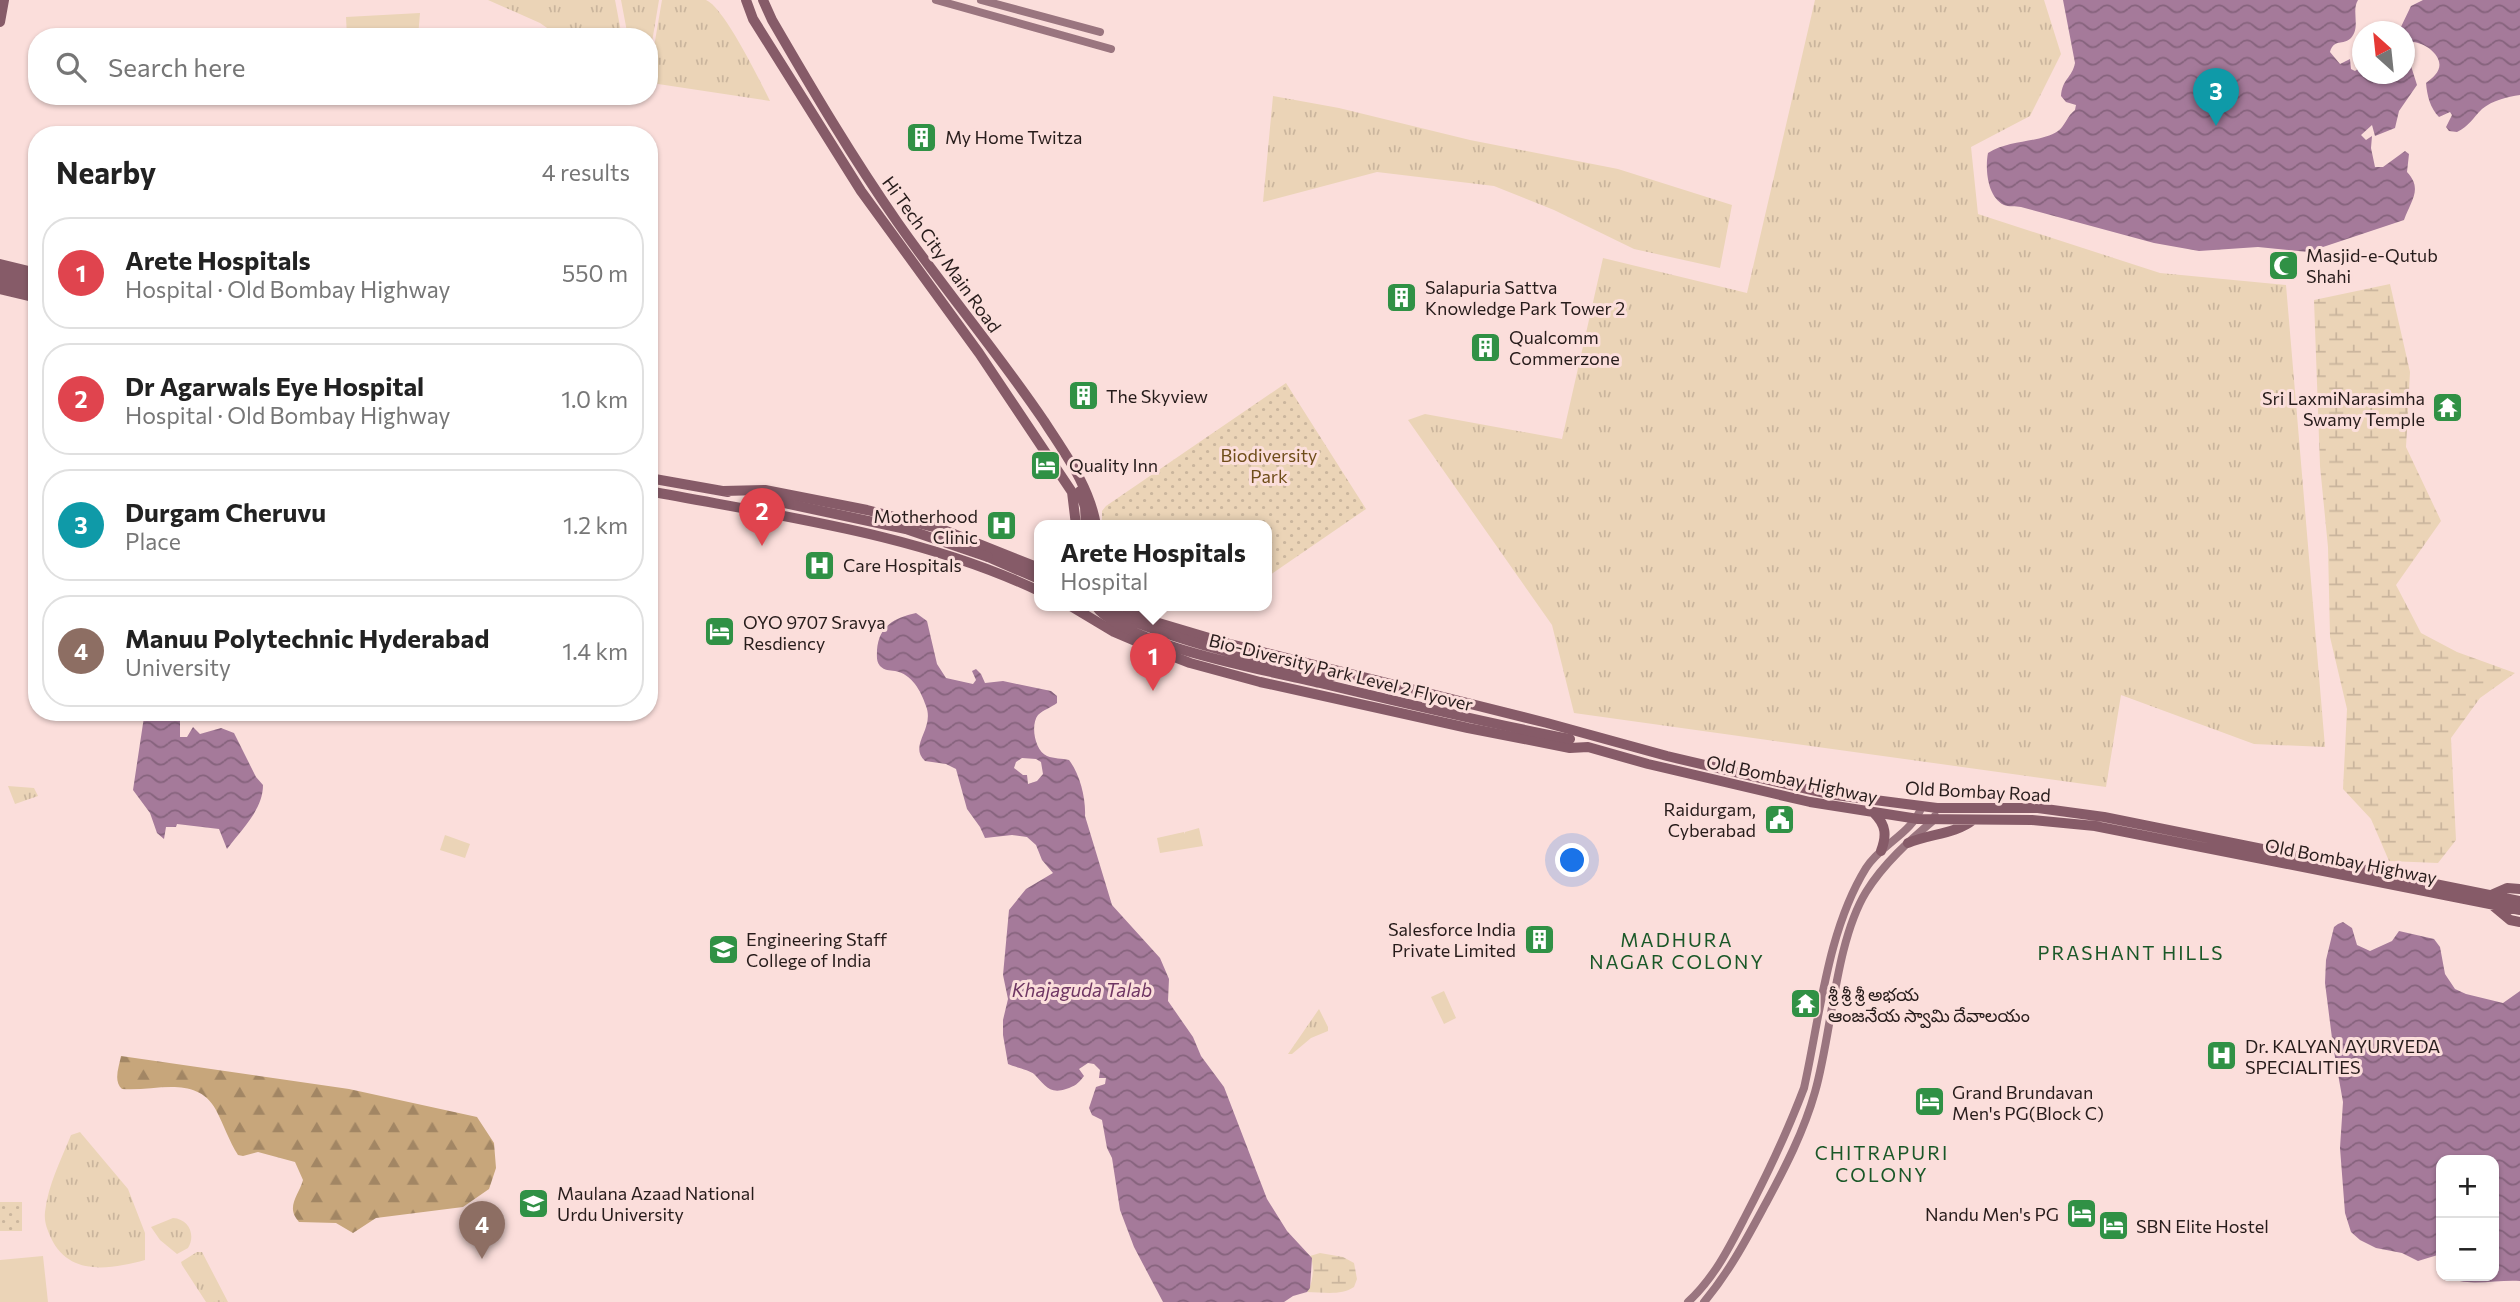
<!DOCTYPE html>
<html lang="en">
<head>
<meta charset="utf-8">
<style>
  :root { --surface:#fff; --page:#f2f2f2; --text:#222; --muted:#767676; --line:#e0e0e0; --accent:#309145 }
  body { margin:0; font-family:Commissioner,"Noto Sans Telugu",sans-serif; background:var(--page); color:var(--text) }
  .controls { position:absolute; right:21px; bottom:21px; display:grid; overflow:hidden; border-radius:14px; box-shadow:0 2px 5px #0004 }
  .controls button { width:63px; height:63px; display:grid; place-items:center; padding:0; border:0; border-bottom:2px solid var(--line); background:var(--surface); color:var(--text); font:35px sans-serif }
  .compass { position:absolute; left:2352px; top:21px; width:63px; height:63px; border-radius:50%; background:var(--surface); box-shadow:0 2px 5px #0004; rotate:333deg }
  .you { position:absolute; left:1573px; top:861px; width:24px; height:24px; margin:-18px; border:5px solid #fff; border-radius:50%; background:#1a73e8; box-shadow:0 0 0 10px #1a73e833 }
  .badge { display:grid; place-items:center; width:46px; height:46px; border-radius:50%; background:var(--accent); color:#fff; font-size:23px; font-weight:700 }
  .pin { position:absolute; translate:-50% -58px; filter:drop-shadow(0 2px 4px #0008) }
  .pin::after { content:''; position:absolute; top:37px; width:24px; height:21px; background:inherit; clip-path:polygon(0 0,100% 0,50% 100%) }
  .popup { position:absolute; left:1034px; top:520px; width:238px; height:91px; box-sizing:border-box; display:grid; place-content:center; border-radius:14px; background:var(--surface); filter:drop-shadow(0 2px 5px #0005); font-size:23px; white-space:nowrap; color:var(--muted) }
  .popup b { font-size:26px; color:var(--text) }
  .popup::after { content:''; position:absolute; left:50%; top:100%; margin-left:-14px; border:14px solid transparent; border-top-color:var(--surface) }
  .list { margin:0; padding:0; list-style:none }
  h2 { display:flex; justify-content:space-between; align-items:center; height:91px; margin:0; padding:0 28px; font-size:30px }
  h2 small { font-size:23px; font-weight:400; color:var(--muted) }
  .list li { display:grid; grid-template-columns:46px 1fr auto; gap:21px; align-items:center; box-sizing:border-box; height:112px; margin:0 14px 14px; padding:0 14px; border:2px solid var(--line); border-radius:28px }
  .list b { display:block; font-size:26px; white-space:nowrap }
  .list p { margin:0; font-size:23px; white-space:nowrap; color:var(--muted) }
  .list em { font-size:23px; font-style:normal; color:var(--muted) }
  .icon { flex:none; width:38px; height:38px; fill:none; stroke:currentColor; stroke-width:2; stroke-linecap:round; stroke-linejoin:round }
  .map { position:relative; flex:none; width:2520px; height:1302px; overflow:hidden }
  .search { position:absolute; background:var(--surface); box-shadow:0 2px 5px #0004; left:28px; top:28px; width:630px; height:77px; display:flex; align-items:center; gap:18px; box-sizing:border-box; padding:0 24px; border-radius:28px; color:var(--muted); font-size:26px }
  .panel { position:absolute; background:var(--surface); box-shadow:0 2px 5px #0004; left:28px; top:126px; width:630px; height:595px; border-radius:28px }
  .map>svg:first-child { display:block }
  .grass { fill:url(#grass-tufts) }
  .forest { fill:url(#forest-firs) }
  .wetland { fill:url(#wetland-marsh) }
  .park { fill:url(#park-dots) }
  .pitch { fill:#ebd4b7 }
  .water { fill:url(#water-waves); fill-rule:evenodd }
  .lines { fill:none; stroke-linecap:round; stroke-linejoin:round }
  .secondary { stroke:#9a757f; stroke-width:8 }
  .primary { stroke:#865b68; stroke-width:10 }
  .primary-bridge { stroke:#865b68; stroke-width:10 }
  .labels { text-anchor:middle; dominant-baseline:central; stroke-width:6; stroke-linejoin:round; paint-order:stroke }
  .poi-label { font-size:18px; fill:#271c1b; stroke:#fbdedb; text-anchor:start }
  .street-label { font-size:18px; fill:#271c1b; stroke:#fbdedb }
  .park-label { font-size:18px; fill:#6f4d1a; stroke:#fbdedb }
  .neighbourhood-label { font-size:19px; letter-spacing:2px; fill:#1a5828; stroke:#fbdedb }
  .water-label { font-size:19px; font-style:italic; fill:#6f3663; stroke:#fbdedb }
</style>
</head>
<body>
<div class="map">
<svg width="2520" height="1302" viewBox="0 0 2520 1302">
  <defs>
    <pattern id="grass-tufts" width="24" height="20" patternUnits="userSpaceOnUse" patternTransform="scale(1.75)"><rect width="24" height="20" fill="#ebd4b7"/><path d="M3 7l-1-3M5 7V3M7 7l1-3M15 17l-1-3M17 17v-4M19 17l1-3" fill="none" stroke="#cab59d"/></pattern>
    <pattern id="forest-firs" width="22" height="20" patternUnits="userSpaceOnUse" patternTransform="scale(1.75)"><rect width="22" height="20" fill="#c7a67b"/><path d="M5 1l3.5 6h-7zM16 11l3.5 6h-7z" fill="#a28664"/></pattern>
    <pattern id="wetland-marsh" width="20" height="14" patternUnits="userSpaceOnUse" patternTransform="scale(1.75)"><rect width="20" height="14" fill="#ebd4b7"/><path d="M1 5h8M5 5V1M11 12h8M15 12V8" fill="none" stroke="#cab59d"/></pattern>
    <pattern id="park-dots" width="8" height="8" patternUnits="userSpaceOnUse" patternTransform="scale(1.75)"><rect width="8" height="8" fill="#ebd4b7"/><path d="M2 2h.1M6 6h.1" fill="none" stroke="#cab59d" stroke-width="1.8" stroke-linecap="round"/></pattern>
    <pattern id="water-waves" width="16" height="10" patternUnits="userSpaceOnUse" patternTransform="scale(1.75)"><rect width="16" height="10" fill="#a57a9a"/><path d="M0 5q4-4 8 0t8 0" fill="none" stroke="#86637d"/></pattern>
  </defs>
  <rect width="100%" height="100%" fill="#fbdedb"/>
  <path class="grass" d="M488,0h127l7,37h-62l-20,-14z
    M621,0h38l-10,60v-23h-21z
    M662,0c13,0 33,0 44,0 18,7 54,81 64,101l-112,-17 -9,-8z
    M1815,0h229l17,54 -31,62 -59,31 7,67 182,59 126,12 39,462 -71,-3 -133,-49 -15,92 -532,-74 -22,-88 -144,-205 17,-6 137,25 41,-181 144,35z
    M1273,96l66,12 131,32 148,29 114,36 -12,63 -86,-19 -80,-39 -60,-24 -117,-14 -114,30z
    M8,786l26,2 4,8 -23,8z
    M1319,1009l9,18v4l-17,7 -19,16h-4z
    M80,1132l48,57 17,44v27c-33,9 -76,17 -94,-22 -4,-9 -7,-16 -6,-26 3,-27 16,-52 26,-77z
    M173,1218c16,1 23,17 15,30l-11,6 -17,-14 -9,-13z
    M197,1252h5l26,50h-22l-24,-37 -1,-3z"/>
  <path class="forest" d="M121,1056l228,33 128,28 17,26 2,25 -7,21 -26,18 -87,11 -23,15 -17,-10 -37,-1c-14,-15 0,-27 4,-42l-8,-18 -37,-10 -15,4 -5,-1c-9,-14 -14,-30 -22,-45 -20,-36 -61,-18 -94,-21 -9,-8 -3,-22 -1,-33z"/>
  <path class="wetland" d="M2390,284l20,88 -4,75 35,74 -45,64 25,48 36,19 58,21 -35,25 -29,40 5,102 -18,23 -49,-2 -18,-42 -28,-30 4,-80 -17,-72 -2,-90 -8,-81 -6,-166z
    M1320,1253l23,4 11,6 3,16 -3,8c-13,9 -32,5 -47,5 6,-8 8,-27 3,-36z"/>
  <path class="park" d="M1286,383l80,126 -99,68v-52h-159l-6,-4v-10l4,-5z
    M0,1202h22v29h-22z"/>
  <path class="pitch" d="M420,13l-2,24h-71l-1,-20z
    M1199,828l4,18 -43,7 -3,-15 27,-6 1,2v-2z
    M445,835l25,9 -5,14 -25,-8z
    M1444,991l12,27 -12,6 -13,-27z
    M43,1256l5,46h-48v-42z"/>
  <path class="water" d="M2063,0h295c-7,11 3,27 -7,38 -8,8 -17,0 -21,14l10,12 10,-5 1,10 4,2 7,-5v8h42l1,-9 2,-1 4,2 6,19 -18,26 -4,17 -20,8 -3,-11 -11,10 5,5 6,-4 -1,12 4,19h8l22,-16 4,3 -2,18c16,17 4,28 -3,48l-96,32 -50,-5 -59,4 -45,-8 -133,-36c-5,-1 -13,0 -17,-2 -17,-8 -19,-37 -16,-52 22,-14 52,-10 70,-22 7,-5 9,-15 17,-21l1,-5 -10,-3 -5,-6c1,-17 11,-18 14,-33z
    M2423,0h97v95c-13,2 -27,5 -38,14 -9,9 -13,17 -25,23l-8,-1 -3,-4 6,-12 -2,-3 -11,5c-9,-9 -12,-22 -13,-34 3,-3 7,-5 9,-8 14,-15 -8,-32 -22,-33l-8,7 -1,-17 -5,-1 12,-25z
    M916,613l11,8 10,43 9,14 27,6 3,-4 -4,-9 4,-2 5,5 4,9 18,-2 48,10 6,5v7c-5,4 -14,7 -19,12 -8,10 -3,36 9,41 7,3 15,2 22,4 11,14 17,39 16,56l27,89 48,53 9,21 -1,22 25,36 8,19 23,31 43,112 20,32 25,27 -2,30 -3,4 -14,4 -9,6h-121l-29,-55 -14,-37 -8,-52 -5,-10 -5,-28 -10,-5 -3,-7 7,-21 9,-3 1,-6h-7l1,-8 -6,-6 -6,-1 -9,6 5,7c-6,8 -9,10 -18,13 -17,6 -22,-5 -32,-15 -4,-4 -20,-7 -26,-10l-5,-29v-15l5,-21 -5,-24 6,-65 17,-21 27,-16 -11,-13 -6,-15 -9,-8 -15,-2 -27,3 -5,-11 -13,-18 -11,-40 -10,-5 -21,-3c-17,-16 10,-32 1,-55 -5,-15 -14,-32 -31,-35 -6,-1 -10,0 -15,-5 -4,-5 -3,-10 -3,-16 2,-24 17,-32 39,-37zM1022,758l14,1 5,3 2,12 -6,7 -9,3 -1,-9h-4l-9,-7 2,-6z
    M178,712l2,7v18h7l6,-10 7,7 21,-6 13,5 22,44 7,8c0,25 -22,45 -36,64l-8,-20 -42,-5 -1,3h-10l-2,12 -7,-6 -7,-20 -17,-23 11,-73z
    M2343,922l9,6 5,17 13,6 22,-10 7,-10 35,8 6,8 5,27 10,15 11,5 37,9 17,-12v290c-22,-2 -55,7 -74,-5h48v-116h-53v94l-23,7 -16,-8 -26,-5 -16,-8 -9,-8 -6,-19 -5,-65 3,-46 -10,-56 -8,-63 1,-23 8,-33 4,-3z"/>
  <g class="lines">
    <path class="secondary" d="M936,0l175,49
      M981,0l119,32
      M1688,1302c26,-24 41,-54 57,-85 22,-42 42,-84 59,-129 16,-71 23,-157 62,-220 15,-24 46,-34 56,-62
      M1704,1302c26,-31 43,-64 62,-99 19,-35 38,-72 49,-111 17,-59 20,-149 51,-200 18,-29 43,-51 69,-73v-3"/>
    <path class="primary" d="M746,0l7,19 108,172 118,162 93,139 4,33
      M763,0l9,20c40,69 80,137 126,203 47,67 100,130 146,198 21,33 45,64 52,104
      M0,22l4,-22
      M0,264l37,9
      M0,273l37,9
      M0,282l37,8
      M0,289l37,9
      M649,478l79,14
      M649,491c130,25 271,43 390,100
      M723,491l42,-1 102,20 74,19 98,39
      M1080,491l5,16 1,18
      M988,557l51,22
      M1069,605l45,27 40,17 36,14 70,19 208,46 102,20 18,-1 60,17 162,38 108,17 114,1 63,6 425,84
      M1120,605l32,16 74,22 321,80 120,33 161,38 109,14h101l66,9 416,84
      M1874,813c12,12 13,22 7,38
      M1908,843c21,-9 48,-9 65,-23
      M2491,895l16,-7 13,1
      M2492,905l18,15 10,2"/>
    <path class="primary-bridge" d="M756,497l150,32 82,28
      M1095,605c27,40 176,66 225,78 83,20 166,40 250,56
      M1097,605c75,37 155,53 236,71"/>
  </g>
  <defs>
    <symbol id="building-square" viewBox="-11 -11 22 22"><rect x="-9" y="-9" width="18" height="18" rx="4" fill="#309145" stroke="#fbdedb"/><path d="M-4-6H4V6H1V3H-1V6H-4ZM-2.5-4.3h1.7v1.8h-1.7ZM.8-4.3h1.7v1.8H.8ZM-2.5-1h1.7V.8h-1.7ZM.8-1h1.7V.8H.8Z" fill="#fff"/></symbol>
    <symbol id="mosque-square" viewBox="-11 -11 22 22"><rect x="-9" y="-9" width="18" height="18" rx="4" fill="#309145" stroke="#fbdedb"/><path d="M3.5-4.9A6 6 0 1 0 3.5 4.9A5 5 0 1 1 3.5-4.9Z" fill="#fff"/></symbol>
    <symbol id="temple-square" viewBox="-11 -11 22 22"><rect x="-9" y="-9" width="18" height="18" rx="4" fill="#309145" stroke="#fbdedb"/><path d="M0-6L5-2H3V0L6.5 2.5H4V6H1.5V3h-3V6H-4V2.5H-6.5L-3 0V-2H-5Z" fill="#fff"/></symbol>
    <symbol id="hotel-square" viewBox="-11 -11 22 22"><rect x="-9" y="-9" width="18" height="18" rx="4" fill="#309145" stroke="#fbdedb"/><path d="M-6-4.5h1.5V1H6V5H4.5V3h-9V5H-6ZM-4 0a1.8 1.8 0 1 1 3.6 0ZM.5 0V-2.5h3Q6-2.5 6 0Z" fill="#fff"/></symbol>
    <symbol id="hospital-square" viewBox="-11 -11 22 22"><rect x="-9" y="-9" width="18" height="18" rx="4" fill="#309145" stroke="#fbdedb"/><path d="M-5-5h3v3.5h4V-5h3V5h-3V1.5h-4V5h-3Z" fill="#fff"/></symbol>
    <symbol id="civic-square" viewBox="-11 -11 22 22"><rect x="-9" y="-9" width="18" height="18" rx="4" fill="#309145" stroke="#fbdedb"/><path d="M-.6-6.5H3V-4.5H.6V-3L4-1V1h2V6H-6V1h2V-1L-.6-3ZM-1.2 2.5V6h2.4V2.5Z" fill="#fff"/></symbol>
    <symbol id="university-square" viewBox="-11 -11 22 22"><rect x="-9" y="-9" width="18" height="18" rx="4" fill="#309145" stroke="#fbdedb"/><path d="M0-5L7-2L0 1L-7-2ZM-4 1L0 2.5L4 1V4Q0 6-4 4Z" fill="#fff"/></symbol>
  </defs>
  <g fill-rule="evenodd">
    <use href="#building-square" x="904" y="120" width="35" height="35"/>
    <use href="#mosque-square" x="2266" y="248" width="35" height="35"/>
    <use href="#building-square" x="1384" y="280" width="35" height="35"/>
    <use href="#building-square" x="1468" y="330" width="35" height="35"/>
    <use href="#building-square" x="1066" y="378" width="35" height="35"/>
    <use href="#temple-square" x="2430" y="390" width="35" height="35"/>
    <use href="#hotel-square" x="1028" y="448" width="35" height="35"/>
    <use href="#hospital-square" x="984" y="508" width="35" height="35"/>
    <use href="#hospital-square" x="802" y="548" width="35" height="35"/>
    <use href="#hotel-square" x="702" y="614" width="35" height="35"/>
    <use href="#civic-square" x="1762" y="802" width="35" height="35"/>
    <use href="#building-square" x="1522" y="922" width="35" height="35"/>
    <use href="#university-square" x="706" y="932" width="35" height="35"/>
    <use href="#temple-square" x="1788" y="986" width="35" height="35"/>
    <use href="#hospital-square" x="2204" y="1038" width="35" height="35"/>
    <use href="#hotel-square" x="1912" y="1084" width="35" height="35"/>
    <use href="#university-square" x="516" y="1186" width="35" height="35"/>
    <use href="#hotel-square" x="2064" y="1196" width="35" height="35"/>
    <use href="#hotel-square" x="2096" y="1208" width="35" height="35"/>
  </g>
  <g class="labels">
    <g class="poi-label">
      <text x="945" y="137">My Home Twitza</text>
      <text x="2306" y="255">Masjid-e-Qutub<tspan x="2306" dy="21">Shahi</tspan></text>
      <text x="1425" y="287">Salapuria Sattva<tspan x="1425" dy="21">Knowledge Park Tower 2</tspan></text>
      <text x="1509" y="337">Qualcomm<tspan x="1509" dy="21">Commerzone</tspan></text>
      <text x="1106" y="396">The Skyview</text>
      <text x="2425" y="398" text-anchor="end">Sri LaxmiNarasimha<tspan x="2425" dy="21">Swamy Temple</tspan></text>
      <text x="1069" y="465">Quality Inn</text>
      <text x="978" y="516" text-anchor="end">Motherhood<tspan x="978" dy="21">Clinic</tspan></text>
      <text x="843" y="565">Care Hospitals</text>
      <text x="743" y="622">OYO 9707 Sravya<tspan x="743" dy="21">Resdiency</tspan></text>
      <text x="1756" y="809" text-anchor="end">Raidurgam,<tspan x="1756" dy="21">Cyberabad</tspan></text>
      <text x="1516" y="929" text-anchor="end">Salesforce India<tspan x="1516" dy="21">Private Limited</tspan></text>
      <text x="746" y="939">Engineering Staff<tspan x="746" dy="21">College of India</tspan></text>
      <text x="1828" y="994">శ్రీ శ్రీ శ్రీ అభయ<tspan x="1828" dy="21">ఆంజనేయ స్వామి దేవాలయం</tspan></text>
      <text x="2245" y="1046">Dr. KALYAN AYURVEDA<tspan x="2245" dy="21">SPECIALITIES</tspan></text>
      <text x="1952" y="1092">Grand Brundavan<tspan x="1952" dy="21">Men's PG(Block C)</tspan></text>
      <text x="557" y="1193">Maulana Azaad National<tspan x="557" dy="21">Urdu University</tspan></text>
      <text x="2059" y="1214" text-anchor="end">Nandu Men's PG</text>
      <text x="2136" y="1226">SBN Elite Hostel</text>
    </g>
    <g class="street-label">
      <text transform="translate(942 254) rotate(54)">Hi Tech City Main Road</text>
      <text transform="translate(1341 672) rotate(14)">Bio-Diversity Park Level 2 Flyover</text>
      <text transform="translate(1792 779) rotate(12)">Old Bombay Highway</text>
      <text transform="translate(1978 791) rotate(3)">Old Bombay Road</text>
      <text transform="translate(2351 861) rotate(11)">Old Bombay Highway</text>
    </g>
    <g class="park-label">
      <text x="1269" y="455">Biodiversity<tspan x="1269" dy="21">Park</tspan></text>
    </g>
    <g class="neighbourhood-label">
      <text x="1677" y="939">MADHURA<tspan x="1677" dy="22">NAGAR COLONY</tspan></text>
      <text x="2131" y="952">PRASHANT HILLS</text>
      <text x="1882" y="1152">CHITRAPURI<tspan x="1882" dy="22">COLONY</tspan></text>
    </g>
    <g class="water-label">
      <text x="1082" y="989">Khajaguda Talab</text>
    </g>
  </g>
</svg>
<div class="controls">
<button>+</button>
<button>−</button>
</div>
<svg class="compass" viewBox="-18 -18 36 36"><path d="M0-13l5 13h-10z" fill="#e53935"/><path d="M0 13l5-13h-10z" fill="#767676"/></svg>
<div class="you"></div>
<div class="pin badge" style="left:1153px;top:691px;background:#e0444e">1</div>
<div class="popup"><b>Arete Hospitals</b>Hospital</div>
<div class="pin badge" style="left:762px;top:546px;background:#e0444e">2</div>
<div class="pin badge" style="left:2216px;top:126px;background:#0f9aa8">3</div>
<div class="pin badge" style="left:482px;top:1259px;background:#8d6e63">4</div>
<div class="search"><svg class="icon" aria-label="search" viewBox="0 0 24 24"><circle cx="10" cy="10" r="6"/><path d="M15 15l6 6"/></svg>Search here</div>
<section class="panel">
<h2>Nearby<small>4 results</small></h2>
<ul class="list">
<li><span class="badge" style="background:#e0444e">1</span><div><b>Arete Hospitals</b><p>Hospital · Old Bombay Highway</p></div><em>550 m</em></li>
<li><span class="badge" style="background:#e0444e">2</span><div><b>Dr Agarwals Eye Hospital</b><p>Hospital · Old Bombay Highway</p></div><em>1.0 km</em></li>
<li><span class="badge" style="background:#0f9aa8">3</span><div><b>Durgam Cheruvu</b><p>Place</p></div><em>1.2 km</em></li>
<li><span class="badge" style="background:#8d6e63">4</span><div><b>Manuu Polytechnic Hyderabad</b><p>University</p></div><em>1.4 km</em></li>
</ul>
</section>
</div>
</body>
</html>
